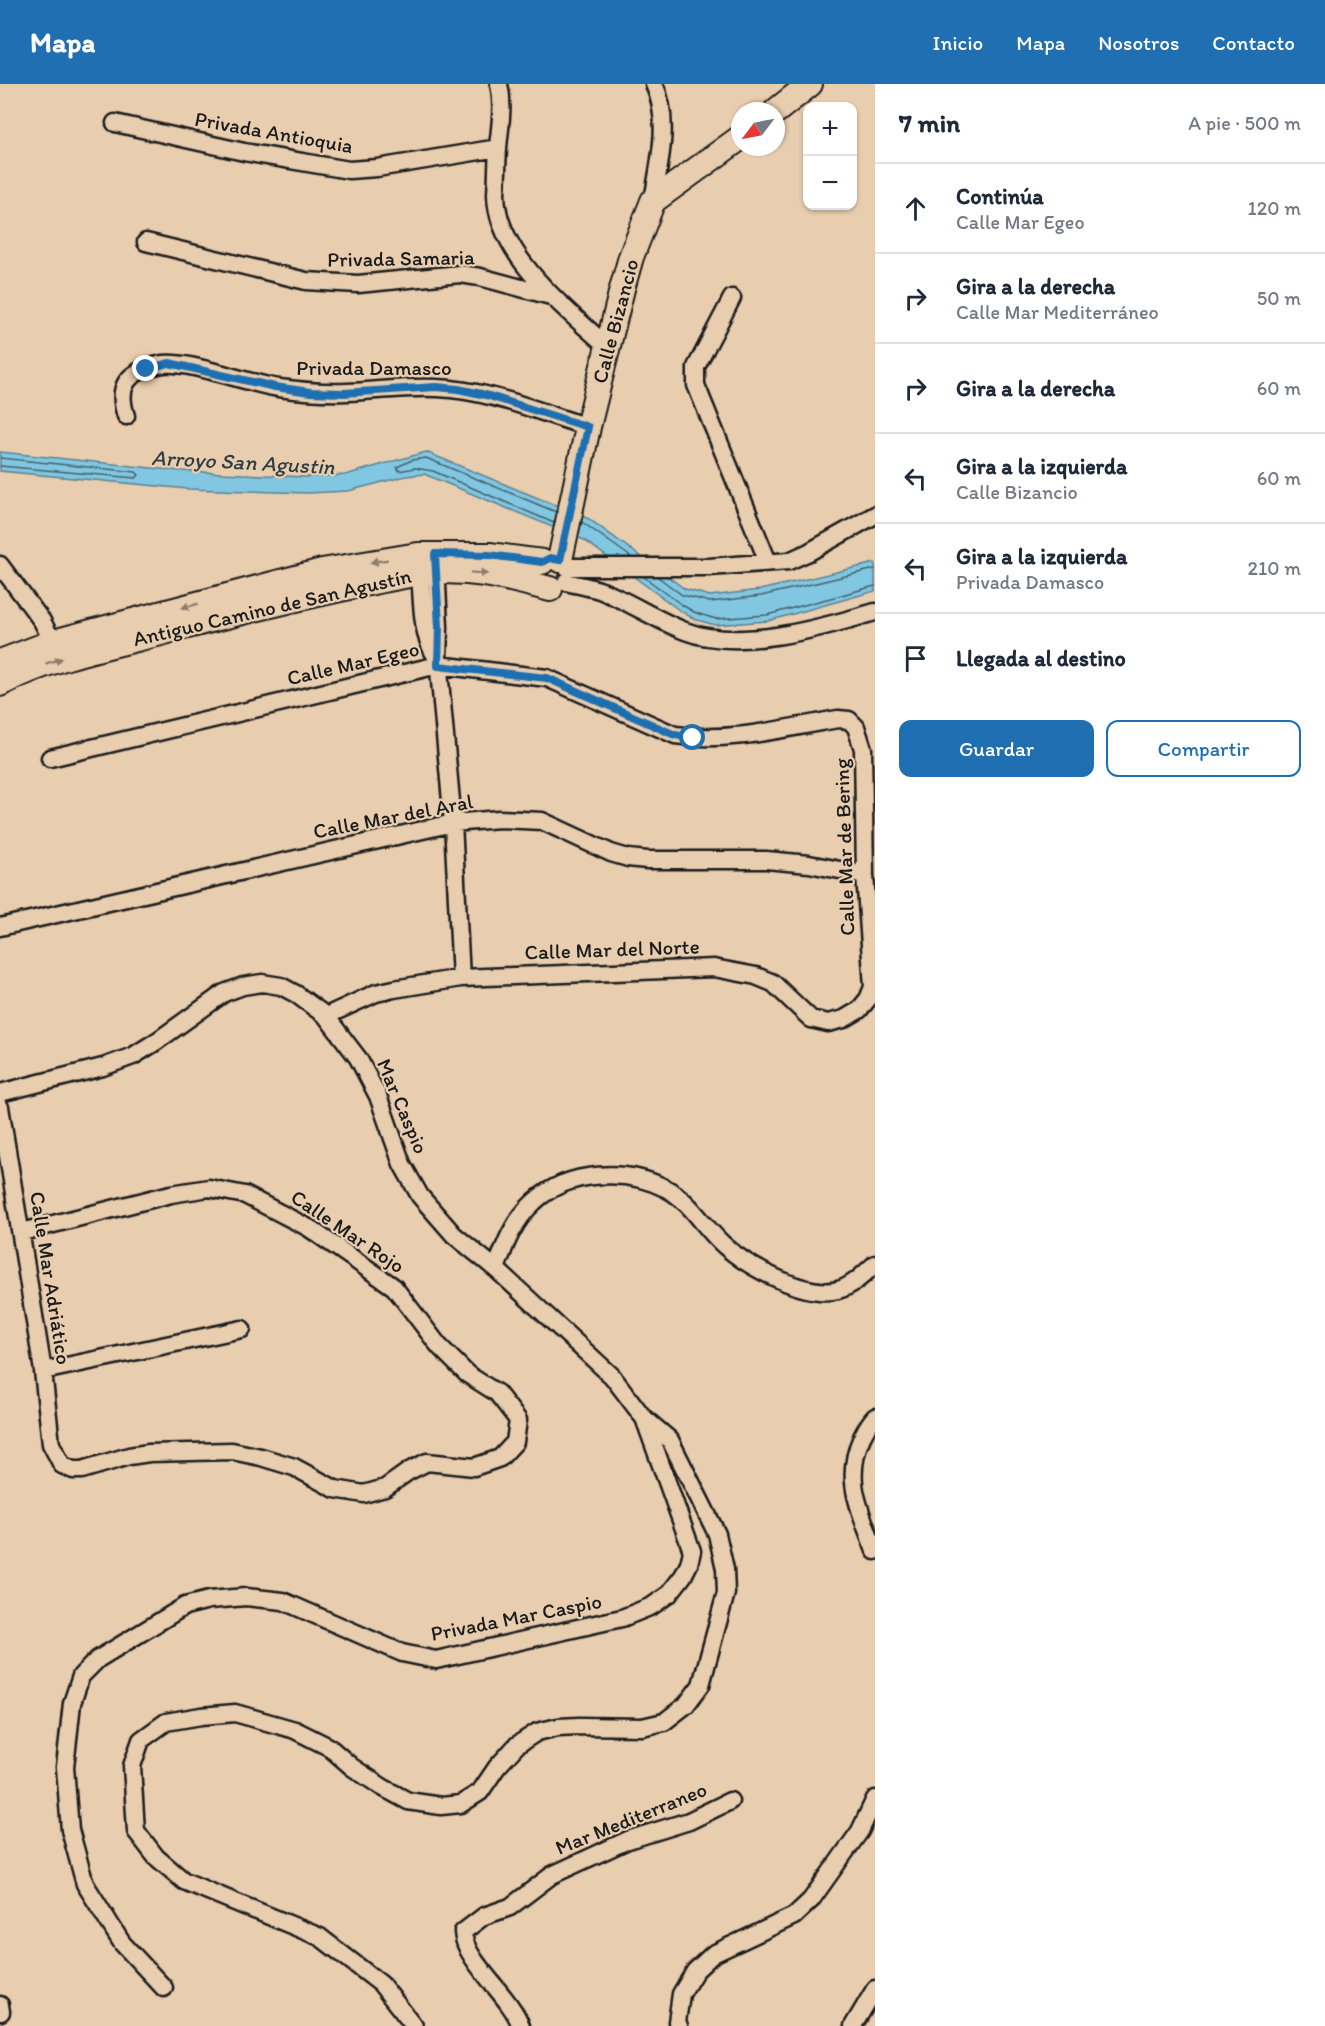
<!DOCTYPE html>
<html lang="es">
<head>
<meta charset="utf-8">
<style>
  :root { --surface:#fff; --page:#f2f2f3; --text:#1f2937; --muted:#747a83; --line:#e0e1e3; --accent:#1f6fb2 }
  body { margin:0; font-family:Itim,sans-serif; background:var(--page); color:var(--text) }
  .controls { position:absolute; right:18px; top:18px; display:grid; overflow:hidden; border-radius:12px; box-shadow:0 2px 4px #0004 }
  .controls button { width:54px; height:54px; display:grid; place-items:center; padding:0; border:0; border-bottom:2px solid var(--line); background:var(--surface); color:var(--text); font:30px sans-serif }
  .compass { position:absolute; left:731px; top:18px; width:54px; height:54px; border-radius:50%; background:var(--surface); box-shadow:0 2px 4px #0004; rotate:238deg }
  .stop { position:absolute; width:18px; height:18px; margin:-14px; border:4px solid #1f6fb2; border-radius:50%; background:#fff }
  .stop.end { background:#1f6fb2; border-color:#fff; box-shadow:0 2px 6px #0008 }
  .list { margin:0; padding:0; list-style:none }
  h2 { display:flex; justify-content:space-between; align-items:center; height:78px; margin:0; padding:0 24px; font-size:26px }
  h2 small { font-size:20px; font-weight:400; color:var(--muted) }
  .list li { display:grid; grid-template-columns:39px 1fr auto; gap:18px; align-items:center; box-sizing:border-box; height:90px; padding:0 24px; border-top:2px solid var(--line) }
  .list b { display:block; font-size:22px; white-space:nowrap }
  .list p { margin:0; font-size:20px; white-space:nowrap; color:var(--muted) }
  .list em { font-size:20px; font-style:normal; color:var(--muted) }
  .actions { display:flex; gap:12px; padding:18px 24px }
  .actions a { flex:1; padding:14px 0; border:2px solid var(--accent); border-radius:12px; text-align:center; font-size:21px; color:var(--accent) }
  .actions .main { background:var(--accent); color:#fff }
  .icon { flex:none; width:33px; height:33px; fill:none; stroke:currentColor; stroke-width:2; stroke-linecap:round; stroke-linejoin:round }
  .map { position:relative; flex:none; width:875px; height:1942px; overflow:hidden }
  header { display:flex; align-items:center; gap:36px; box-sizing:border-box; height:84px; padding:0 30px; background:var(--accent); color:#fff }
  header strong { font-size:28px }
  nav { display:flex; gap:33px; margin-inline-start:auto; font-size:21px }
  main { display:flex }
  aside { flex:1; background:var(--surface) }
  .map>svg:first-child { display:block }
  .water { fill:#81c7e2; stroke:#598393; stroke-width:1.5 }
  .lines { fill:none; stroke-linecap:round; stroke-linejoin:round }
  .shore { stroke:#44606b; stroke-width:1.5 }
  .street-casing { stroke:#1c1c1c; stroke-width:21 }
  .secondary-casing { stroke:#1c1c1c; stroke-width:28 }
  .street { stroke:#e8cdaf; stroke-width:16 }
  .secondary { stroke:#e8cdaf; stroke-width:24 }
  .oneway { fill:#8c7d6d }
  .route { stroke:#1f6fb2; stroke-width:8 }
  .labels { text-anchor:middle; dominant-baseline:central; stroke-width:4.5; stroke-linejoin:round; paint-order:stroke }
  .street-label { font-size:21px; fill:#1c1c1c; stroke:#e8cdaf }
  .water-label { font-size:22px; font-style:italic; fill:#303e44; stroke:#e8cdaf }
</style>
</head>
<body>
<header>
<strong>Mapa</strong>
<nav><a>Inicio</a><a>Mapa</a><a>Nosotros</a><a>Contacto</a></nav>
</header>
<main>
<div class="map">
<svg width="875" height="1942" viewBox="0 0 875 1942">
  <rect width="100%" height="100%" fill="#e8cdaf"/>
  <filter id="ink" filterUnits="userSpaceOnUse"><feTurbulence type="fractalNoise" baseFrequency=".0167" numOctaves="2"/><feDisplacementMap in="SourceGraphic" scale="12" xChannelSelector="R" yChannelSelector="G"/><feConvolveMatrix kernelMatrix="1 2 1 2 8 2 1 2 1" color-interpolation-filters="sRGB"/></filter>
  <g filter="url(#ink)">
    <path class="water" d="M0,368l180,19 125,6 40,-2 81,-23 163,67 96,70 25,7 50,-6 115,-27v28l-107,30 -53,4 -21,-6 -15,-9 -95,-70 -160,-66 -18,2 -58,15 -40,2 -120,-4 -188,-18z"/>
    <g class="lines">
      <path class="shore" d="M0,374l136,14 3,3 -3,3 -136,-12
        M582,438l49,35
        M554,439l-121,-52 -18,-3 -16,3 -2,-4 15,-7 14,-2 130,54
        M644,493l38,28 14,8 20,6 51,-4 108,-29
        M658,493l24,18 28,7 51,-6 114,-27"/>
      <defs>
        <path id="street" d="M499,0c5,22 1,42 -1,64 -1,15 -1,31 -2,46 0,61 71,116 112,153
          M115,39l129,29 105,18 28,-2 121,-20
          M653,117c6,-38 18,-81 1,-117
          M146,158l160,39 52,3 102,-10 20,3 71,19
          M732,214l-36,69v18l72,177
          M126,332c-10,-31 2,-44 32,-51 27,-7 90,19 121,23 22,3 45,5 68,4 30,-1 61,-6 91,-4 51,2 101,24 150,39
          M436,479l3,64 -1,32 15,164 8,155
          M419,480c4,30 0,69 18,94
          M0,481l42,56 11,21
          M567,483h142l80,-6 20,-9 66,-37
          M566,498c12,3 25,5 36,9 28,11 54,29 83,40 54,21 136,-3 190,-19
          M50,674l388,-93 109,13 128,57c54,8 110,-7 163,-16l11,1 7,7 7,22 2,126 8,112 -5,12 -9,11 -15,9 -16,4 -17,-4 -38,-36 -17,-7 -42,-8 -253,10 -67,11 -18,4 -50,23
          M0,843l453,-104 46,-4 43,2 69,32 17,5 19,2h119l43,4 56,11
          M0,1009l103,-26 30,-11 24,-15 67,-48 19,-7 19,-3 19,3 15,8 30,22 32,42 20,38 24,68 18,32 34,39 42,34 116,107 31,41 27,23 47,94 8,35 1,24 -25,92 -15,20 -22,17 -22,5 -63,-1 -21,1 -21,5 -20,13 -20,22 -17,25 -19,12 -20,2 -33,-5 -26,-14 -30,-20 -23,-20 -34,-17 -60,-17 -34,3 -35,6 -25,18 -9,26 4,65 20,26 28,24 136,56 61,47 33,42
          M0,1023l43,264 8,73 11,21 11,5h9l47,-14 20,-3 83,-2 29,6 33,10 41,22 29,5 21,-6 24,-17 18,-9 47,5 26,-9 15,-16 3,-22 -21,-27 -30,-19 -28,-28 -45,-59 -85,-59 -64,-33 -36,-7 -38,6 -149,38
          M496,1185c9,-25 18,-49 38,-67 34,-32 94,-34 133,-13 26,14 37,40 59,58 24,21 80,51 112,43 15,-4 26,-16 37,-26
          M43,1287l199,-42
          M875,1333c-6,6 -9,12 -13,20 -19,42 -2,73 13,114
          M164,1904l-42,-45 -37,-59 -15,-54 -5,-63 7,-64 9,-27 17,-17 87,-53 24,-6 37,-3 37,4 119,52 34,7 186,-42 30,-12 17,-12 14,-18 6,-12 3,-13 -48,-133
          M0,1921l1,7
          M521,1942c-11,-31 -57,-65 -58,-94l21,-16 26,-9 42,-32 76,-35 61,-19 41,-20
          M679,1942l-2,-4 4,-28 14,-23 18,-17 81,-38 17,-16 49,-69 15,-32
          M853,1942l22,-37"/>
        <path id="secondary" d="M776,27l34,-27
          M560,476l28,-133 34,-138 9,-32 22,-56 87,-63
          M0,578l53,-20 269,-71 96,-16h71l53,7
          M0,600c49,-26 104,-37 157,-50 87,-23 174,-45 263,-61 48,-6 85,4 130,16"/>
      </defs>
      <use href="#street" class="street-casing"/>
      <use href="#secondary" class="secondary-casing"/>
      <use href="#street" class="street"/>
      <use href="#secondary" class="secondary"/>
    </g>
    <defs><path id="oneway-solid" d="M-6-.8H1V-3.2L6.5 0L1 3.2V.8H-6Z" transform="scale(1.5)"/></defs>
    <g class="oneway">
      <use href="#oneway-solid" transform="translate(379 477) rotate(171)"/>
      <use href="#oneway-solid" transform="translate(479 489) rotate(4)"/>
      <use href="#oneway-solid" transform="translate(190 522) rotate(165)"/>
      <use href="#oneway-solid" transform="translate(54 577) rotate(-17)"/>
    </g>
  </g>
  <g class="lines" filter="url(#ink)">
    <path class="route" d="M146,285l23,-6 106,24 35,5 34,1 92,-6 22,2 28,6 102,32 -28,133 -10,-2 -8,4 -53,-7 -54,-1 4,73 -1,39 109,12 128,57 18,3"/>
  </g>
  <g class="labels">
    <g class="street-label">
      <text transform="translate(274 48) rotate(10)">Privada Antioquia</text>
      <text transform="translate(401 174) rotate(-1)">Privada Samaria</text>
      <text transform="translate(615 237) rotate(-75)">Calle Bizancio</text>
      <text x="374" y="283">Privada Damasco</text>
      <text transform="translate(272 523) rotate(-13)">Antiguo Camino de San Agustín</text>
      <text transform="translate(353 579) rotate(-13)">Calle Mar Egeo</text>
      <text transform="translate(393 732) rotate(-11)">Calle Mar del Aral</text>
      <text transform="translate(844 763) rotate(-92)">Calle Mar de Bering</text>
      <text transform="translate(612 865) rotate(-2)">Calle Mar del Norte</text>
      <text transform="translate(403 1022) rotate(67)">Mar Caspio</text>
      <text transform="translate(348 1147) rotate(34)">Calle Mar Rojo</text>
      <text transform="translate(51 1194) rotate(81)">Calle Mar Adriático</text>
      <text transform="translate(516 1533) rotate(-11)">Privada Mar Caspio</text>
      <text transform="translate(631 1734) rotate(-22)">Mar Mediterraneo</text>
    </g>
    <g class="water-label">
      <text transform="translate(243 378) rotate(3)">Arroyo San Agustin</text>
    </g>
  </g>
</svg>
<div class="controls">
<button>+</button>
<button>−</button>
</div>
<svg class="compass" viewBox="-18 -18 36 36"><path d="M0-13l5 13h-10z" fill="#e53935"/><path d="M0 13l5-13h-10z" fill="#747a83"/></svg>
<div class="stop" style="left:693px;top:654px"></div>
<div class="stop end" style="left:146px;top:285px"></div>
</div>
<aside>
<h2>7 min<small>A pie · 500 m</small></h2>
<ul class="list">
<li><svg class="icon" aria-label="ahead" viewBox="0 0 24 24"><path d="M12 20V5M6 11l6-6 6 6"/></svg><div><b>Continúa</b><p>Calle Mar Egeo</p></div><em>120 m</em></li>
<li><svg class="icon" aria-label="right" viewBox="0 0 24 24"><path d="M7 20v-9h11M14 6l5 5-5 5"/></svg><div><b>Gira a la derecha</b><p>Calle Mar Mediterráneo</p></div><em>50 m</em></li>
<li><svg class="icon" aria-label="right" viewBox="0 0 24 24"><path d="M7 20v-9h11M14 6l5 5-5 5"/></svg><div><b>Gira a la derecha</b></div><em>60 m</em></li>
<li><svg class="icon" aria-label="left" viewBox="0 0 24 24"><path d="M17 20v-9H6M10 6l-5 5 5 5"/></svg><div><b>Gira a la izquierda</b><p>Calle Bizancio</p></div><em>60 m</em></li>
<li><svg class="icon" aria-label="left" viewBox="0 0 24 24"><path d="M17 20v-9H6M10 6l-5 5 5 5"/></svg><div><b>Gira a la izquierda</b><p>Privada Damasco</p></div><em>210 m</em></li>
<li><svg class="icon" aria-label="arrive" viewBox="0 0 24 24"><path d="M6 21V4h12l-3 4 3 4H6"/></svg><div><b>Llegada al destino</b></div></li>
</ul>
<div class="actions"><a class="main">Guardar</a><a>Compartir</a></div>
</aside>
</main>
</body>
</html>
